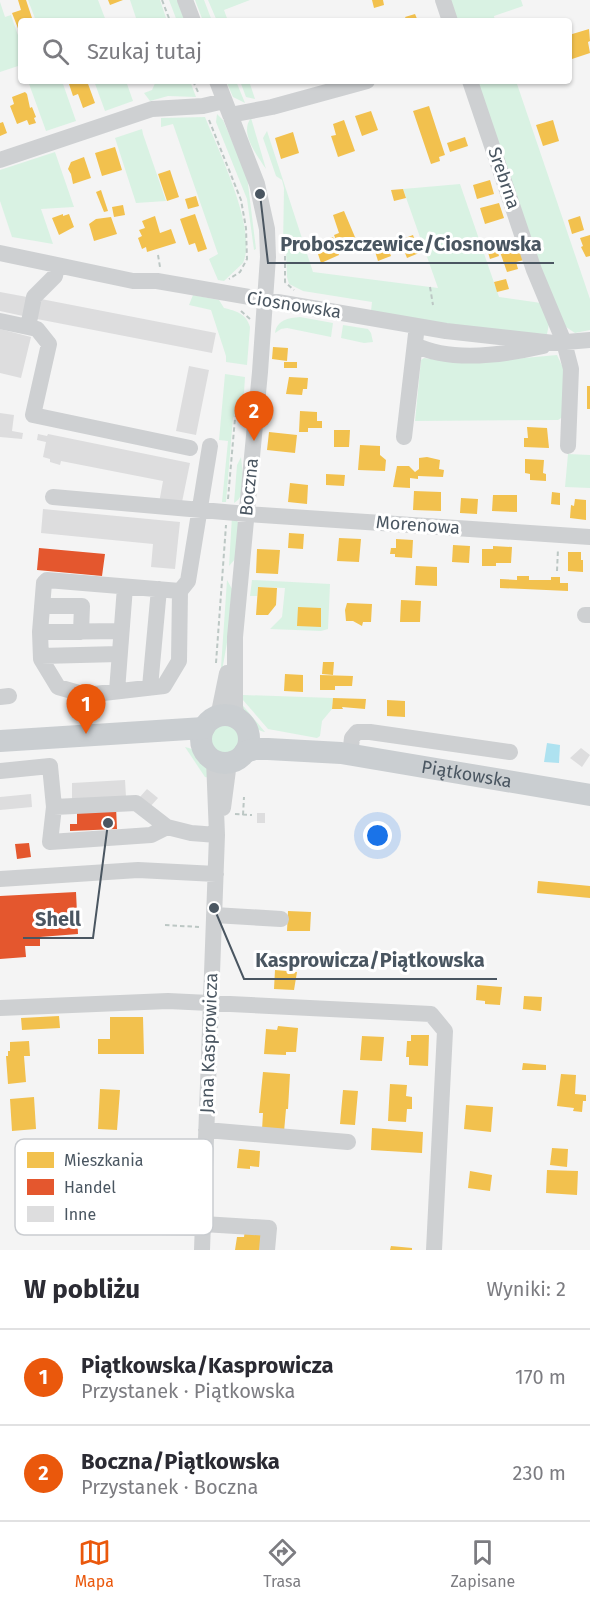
<!DOCTYPE html>
<html lang="pl">
<head>
<meta charset="utf-8">
<style>
  :root { --surface:#fff; --page:#f2f2f3; --text:#2b2b33; --muted:#7c7c81; --line:#e1e1e2; --accent:#ea580c }
  body { margin:0; font-family:"Fira Sans",sans-serif; background:var(--page); color:var(--text) }
  .you { position:absolute; left:378px; top:836px; width:21px; height:21px; margin:-15px; border:4px solid #fff; border-radius:50%; background:#1a73e8; box-shadow:0 0 0 9px #1a73e833 }
  .badge { display:grid; place-items:center; width:39px; height:39px; border-radius:50%; background:var(--accent); color:#fff; font-size:20px; font-weight:700 }
  .pin { position:absolute; translate:-50% -50px; filter:drop-shadow(0 2px 3px #0008) }
  .pin::after { content:''; position:absolute; top:32px; width:21px; height:18px; background:inherit; clip-path:polygon(0 0,100% 0,50% 100%) }
  .list { margin:0; padding:0; list-style:none }
  h2 { display:flex; justify-content:space-between; align-items:center; height:78px; margin:0; padding:0 24px; font-size:26px }
  h2 small { font-size:20px; font-weight:400; color:var(--muted) }
  .list li { display:grid; grid-template-columns:39px 1fr auto; gap:18px; align-items:center; box-sizing:border-box; height:96px; padding:0 24px; border-top:2px solid var(--line) }
  .list b { display:block; font-size:22px; white-space:nowrap }
  .list p { margin:0; font-size:20px; white-space:nowrap; color:var(--muted) }
  .list em { font-size:20px; font-style:normal; color:var(--muted) }
  .icon { flex:none; width:33px; height:33px; fill:none; stroke:currentColor; stroke-width:2; stroke-linecap:round; stroke-linejoin:round }
  .map { position:relative; flex:none; width:590px; height:1250px; overflow:hidden }
  .search { position:absolute; background:var(--surface); box-shadow:0 2px 4px #0004; left:18px; right:18px; top:18px; height:66px; display:flex; align-items:center; gap:15px; box-sizing:border-box; padding:0 21px; border-radius:6px; color:var(--muted); font-size:22px }
  .sheet { height:270px; background:var(--surface) }
  nav { display:flex; justify-content:space-around; align-items:center; box-sizing:border-box; height:84px; border-top:2px solid var(--line); background:var(--surface); font-size:16px; color:var(--muted) }
  nav a { display:grid; justify-items:center; gap:3px }
  nav .on { color:var(--accent) }
  .map>svg:first-child { display:block }
  .green { fill:#d9f2e3 }
  .water { fill:#aee2f0 }
  .homes { fill:#f2c14e }
  .shops { fill:#e4572e }
  .building { fill:#ddddde }
  .lines { fill:none; stroke-linecap:round; stroke-linejoin:round }
  .path { stroke:#bcc7c4; stroke-width:2; stroke-dasharray:4.5 3; stroke-linecap:butt }
  .minor { stroke:#ced0d2; stroke-width:16 }
  .major { stroke:#caced1; stroke-width:22 }
  .labels { text-anchor:middle; dominant-baseline:central; stroke-width:6; stroke-linejoin:round; paint-order:stroke }
  .street-label { font-size:18px; fill:#4a5661; stroke:#fff }
  .key { fill:#fff; stroke:#c9ccd0; stroke-width:1.5 }
  .key-label { font-size:16px; fill:#4a5661 }
  .leader { fill:none; stroke:#4a5661; stroke-width:2 }
  .callout-dot { fill:#4a5661; stroke:#fff; stroke-width:2 }
  .callout-label { font-size:20px; text-anchor:middle; font-weight:bold; fill:#4a5661; stroke:#fff; stroke-width:6; stroke-linejoin:round; paint-order:stroke }
</style>
</head>
<body>
<div class="map">
<svg width="590" height="1250" viewBox="0 0 590 1250">
  <rect width="100%" height="100%" fill="#f4f4f4"/>
  <path class="green" d="M28,0h70l8,21h-70z
    M130,0h30l7,21h-30z
    M169,0h8l8,21h-8z
    M195,0h9l8,21h-9z
    M208,0h42l-26,10 4,11h-11z
    M449,0h72l2,6 -29,10 1,5h-39z
    M0,2l5,15 6,-2 10,29v9l-2,1 2,11 -21,7z
    M28,81h34l14,40 -30,10z
    M94,81h32l7,20 -28,10z
    M156,81h34l6,16 -28,-1 -18,5 -6,-8 8,-3z
    M226,81h10l9,22 -12,-6z
    M240,81h9l6,18 -9,-2z
    M476,81h40l74,218v31l-15,3 -12,-8 -23,-56z
    M217,114l6,6 24,56 9,73 -2,1 -7,-51 -31,-77z
    M205,117c13,33 53,113 38,146l-19,18 -6,-1 -9,-21 9,-5 -45,-130 -12,3v-9z
    M251,118l15,51c-9,-14 -27,-36 -15,-51z
    M142,129l1,5 23,67 -30,2 -21,-65z
    M267,131l46,141 125,16 -35,-99 57,-5 39,113 42,6 8,21 -2,10 -50,-2 -126,-21 1,-9 -69,-11 -14,-7 -2,-7 -1,-27 -3,-2 1,-60 -2,-8 -6,-4 -13,-38z
    M55,152l19,55 -33,2 12,35 -41,-7 -12,-36v-31z
    M193,295l26,5 5,8c12,3 22,5 26,19l-3,38 -21,-3v-6l-15,-46 -22,-5z
    M300,317l33,6 -2,14 -44,-9 -6,1 -6,4c2,-13 13,-15 25,-16z
    M343,325l25,4 3,4 2,9 -9,1 -23,-5z
    M557,355l7,15 -1,47 -5,3 -143,1 6,-61 3,-2c44,7 89,1 133,-3z
    M225,374l20,3 -1,16 -11,25 -7,84h-4l6,-61 -9,-1z
    M568,454l22,1v33l-25,-1z
    M241,457c1,13 7,39 -7,46l3,-38z
    M232,516l7,7 -3,35 -7,8z
    M227,580l5,9 -4,48 -8,45z
    M252,580l78,4 -2,45 -7,2 -51,-2 12,-12 3,-29 -27,-1 -1,9h-7z
    M243,695l90,3 -1,11 -10,12 -2,15 -3,2 -49,-9 -25,-29z
    M240,702l25,30c-15,-3 -21,-16 -25,-30z
    M210 739a15 15 0 1 1 30 0a15 15 0 1 1-30 0Z
    M185,747c16,3 23,16 26,31l-6,-1z"/>
  <path class="water" d="M547,743l13,2 -1,18 -15,-1z"/>
  <path class="homes" d="M18,0h8l7,21h-12v15l-9,-23 9,-3z
    M108,0h15l-13,5z
    M372,0h11l1,5 -10,3z
    M415,14l3,7h-11l-2,-4z
    M589,29l1,12 -2,1 2,11 -21,7v-25z
    M68,81h19l8,22 -12,5 -5,-14 -5,2z
    M25,92l2,2 3,14 2,-1 4,10 -2,1 2,5 -7,2 -2,-5 -10,4 -7,-18 4,-2 -2,-7z
    M429,106l16,49 -6,2 1,4 -9,3 -18,-53z
    M371,111l7,19 -16,6 -7,-20z
    M344,120l11,31 -17,6 -7,-21 5,-1 -3,-11z
    M553,120l6,21 -16,5 -7,-21z
    M3,122l4,11 -7,3v-13z
    M293,132l6,21 -18,6 -6,-21z
    M465,137l3,9 -18,6 -3,-9z
    M115,147l7,23 -20,6 -7,-23z
    M84,157l7,21 -18,6 -2,-10 -3,-5 3,-7z
    M170,170l9,27 -12,4 -9,-27z
    M490,180l4,14 -17,5 -4,-14z
    M403,189l3,9 -12,3 -3,-11z
    M101,190l7,21 -4,1 -8,-20z
    M196,196l3,10 -11,3 -3,-10z
    M499,203l5,15 -19,6 -5,-16z
    M123,205l2,10 -11,2 -2,-10z
    M344,211l16,38 -12,4 -2,-3 -5,2 -7,-17 5,-2 -6,-18z
    M63,214v2l6,-2 5,13 -15,8 -7,-17z
    M195,214l12,35 -9,3 -3,-9 -6,2 -9,-26z
    M155,216l5,17 11,-4 5,14 -29,9 -1,-5 -4,2 -4,-11 4,-2 -3,-6 6,-2 -3,-7z
    M580,216l4,14 -12,4 -4,-14z
    M111,217l6,17 -23,7 -5,-17 7,-5z
    M413,235l6,18 -12,5 -7,-18z
    M590,235v21l-4,1 -5,-10 2,-1 -3,-8z
    M333,237l6,18 -18,8 -6,-18 7,-2 -1,-3z
    M385,241l6,15 -13,5 -5,-16z
    M519,243l5,17 -8,2 2,7 -11,3 -8,-23z
    M496,246l3,10 -9,3 -3,-10z
    M506,279l3,10 -12,3 -3,-10z
    M273,347l15,1 -1,13 -15,-2z
    M284,362h13v6h-13z
    M289,377l19,1 -1,11h-4l-1,6 -16,-1z
    M587,386h3v23h-3z
    M300,411l17,1v9h5v7h-14v4h-9z
    M527,427l20,1 2,20 -25,-1v-9h4z
    M334,430h16l-1,17h-15z
    M269,432l28,3 -2,18 -28,-3z
    M360,445l20,1v9l6,5 -1,11 -27,-1z
    M427,457l13,3 -1,9 5,1 -1,7 -25,-1v3l-8,-1v10l-17,-1 4,-21h12l6,6 4,-3v-11z
    M525,459l19,1 -1,13 3,1v7l-16,-1v-6l-5,-1z
    M326,474l19,1 -1,11 -18,-1z
    M290,483l18,2 -1,19 -19,-2z
    M414,491l27,1v19l-28,-1z
    M552,492l8,1v12l-9,-1z
    M493,495h24v17l-25,-1z
    M461,498l17,1 -1,15 -17,-1z
    M575,499l11,1v20l-16,-2 1,-13 3,1z
    M289,533l15,1 -1,15 -15,-1z
    M339,538l22,1 -2,23 -22,-1z
    M396,539l17,1 -1,18 -17,-1v-3h-5l1,-6h5z
    M453,545l17,1 -1,17 -17,-1z
    M493,546l19,1 -1,16h-15v3h-14v-17h11z
    M257,549l23,1 -2,24 -22,-1z
    M568,552h13v8h2v12l-15,-1z
    M416,566l21,1v19l-22,-1z
    M517,576h12v4h22v-3h9v6h8v8l-68,-3v-9l17,1z
    M258,587l19,1 -1,17 -8,10h-12z
    M401,600l20,1 -1,21h-20z
    M347,603l25,1 -1,18h-8l-1,4 -9,-5h-7l-1,-11z
    M298,607l23,1v19l-24,-1z
    M323,662h11l-1,13 -11,-1z
    M285,674l18,1v17l-19,-1z
    M320,675l33,1 -1,10h-17v4h-15z
    M333,698l33,1 -1,10 -23,-2 1,2h-11z
    M387,700l18,1v16l-18,-1z
    M538,881l52,5v12l-53,-5z
    M288,911l23,1 -1,19h-23z
    M275,970l22,2 -3,18 -20,-1z
    M477,985l25,2 -2,18 -15,-1v-3l-9,-1z
    M524,996l18,1 -1,14 -18,-2z
    M59,1016l1,12 -38,2 -1,-12z
    M110,1017h33l1,37h-46v-15h12z
    M278,1026l20,2 -2,24h-10v3l-22,-1 2,-25 11,1z
    M411,1035h18l-1,31 -19,-1v-8h-3l1,-16h4z
    M362,1036l22,1 -2,24 -22,-1z
    M29,1041l1,15h-6l2,26 -18,2 -2,-28h2v-5h2v-9z
    M523,1063l23,2v5h-24z
    M263,1072l27,2 -2,35h-2l-2,23 -22,-2 1,-17h-4z
    M561,1074l15,1 -1,19 11,1v6h-3l-1,11 -9,-1 1,-3 -17,-2z
    M390,1084l17,1 -1,11 6,1v12h-5l-1,13 -18,-1z
    M100,1089l20,1 -3,40 -19,-1z
    M343,1090l15,1 -3,34 -15,-1z
    M34,1097l2,32 -24,2 -2,-32z
    M466,1105l27,2 -2,25 -27,-3z
    M372,1128l51,4 -1,21 -51,-3z
    M552,1148l16,1 -1,18 -17,-2z
    M239,1149l21,2 -1,16 -9,-1v3l-13,-1z
    M547,1170l31,1 -1,24 -31,-2z
    M470,1171l22,4 -2,16 -22,-3z
    M245,1230l21,2 -6,18h-25l2,-13h7z
    M391,1246l21,2v2h-22z"/>
  <path class="shops" d="M39,548l66,6 -3,22 -65,-6z
    M116,807l1,22 -47,2v-7h7v-12z
    M29,843l2,14 -14,2 -2,-15z
    M76,892l2,42 -38,3v9h-15l1,11 -26,2v-63z"/>
  <path class="building" d="M0,292l27,5 -4,19 -23,-5z
    M41,299l175,34 -4,20 -175,-34z
    M0,329l31,8 -10,41 -21,-5z
    M189,366l20,4 -13,65 -20,-4z
    M0,413l14,2 -2,16 11,2 -1,6 -22,-2z
    M38,434l9,2 1,-2 142,29 -9,44 -22,-4 4,-22 -102,-20 -1,4 -10,-3v-3l-7,-2 3,-15 -9,-2z
    M43,509l137,13 -5,47 -24,-2 2,-23 -112,-11z
    M581,748l9,7 -8,12 -12,-9z
    M125,780l1,17 -54,2v-16z
    M147,789l11,9 -9,10 -10,-10z
    M31,794l1,13 -32,3v-13z
    M257,813h8v10h-8z"/>
  <g class="lines">
    <path class="path" d="M162,0l8,21
      M193,81l5,11
      M209,120l32,80 5,28 1,31 -7,13 -11,7
      M281,251l4,2v29l9,8
      M158,255l2,12
      M430,287l3,18
      M241,311l9,8
      M228,499l7,-81 7,-17
      M557,571l1,-22
      M216,663l10,-138
      M235,814l17,1
      M243,815l1,-18
      M165,925l34,2"/>
    <path class="minor" d="M185,0l8,21
      M443,0l7,21
      M217,81l40,103 10,45 1,28 -8,115 -25,265v70l3,13
      M470,81l64,189 30,72 7,27 -3,77
      M230,115l42,-8 95,-26
      M0,160l152,-51 51,-3 21,-5
      M0,253l133,28h24l289,50 108,12 36,-3
      M57,266l-2,10 -21,21 -6,30 9,2 12,15 -16,71 157,33
      M0,321l28,6
      M415,345c37,18 89,10 128,1
      M404,437l12,-103
      M53,497l194,17 343,23
      M180,591l-1,70 -15,25 -78,9 -28,-8 -17,-28 -1,-27 4,-49 3,-3 133,11 8,-10 22,-135
      M42,606h40l-1,26
      M585,615h5
      M40,632l81,-1
      M41,656l78,-2
      M150,687l9,-98
      M117,691l8,-104
      M0,697l9,-1
      M218,717l9,-44
      M350,755l2,-17 5,-6h13l140,20
      M0,771l50,-5 4,41 82,-4 31,24 24,6 26,2
      M54,807l-4,35 101,-7 16,-8
      M223,808l5,-38 3,-7
      M0,879l138,-9 78,4
      M214,915l67,4
      M0,1008l168,-7 263,13 14,17 -11,219
      M206,1130l142,12
      M113,1186l28,11h63
      M203,1224l66,4 -2,22
      M120,1226l83,2
      M202,1250l15,-415 -3,-75"/>
    <g class="major">
      <circle cx="225" cy="739" r="24"/>
      <path d="M0,741l204,-13"/>
      <path id="s1" d="M245,752l10,-3h13l73,4 249,42"/>
    </g>
  </g>
  <g class="labels">
    <g class="street-label">
      <text transform="translate(504 178) rotate(71)">Srebrna</text>
      <text transform="translate(294 305) rotate(9)">Ciosnowska</text>
      <text transform="translate(249 487) rotate(-84)">Boczna</text>
      <text transform="translate(418 525) rotate(4)">Morenowa</text>
      <text stroke="none"><textPath href="#s1" startOffset="224">Piątkowska</textPath></text>
      <text transform="translate(209 1043) rotate(-88)">Jana Kasprowicza</text>
    </g>
  </g>
  <rect x="15" y="1139" width="198" height="96" rx="9" class="key"/>
  <rect x="27" y="1152" width="27" height="16" fill="#f2c14e"/>
  <rect x="27" y="1179" width="27" height="16" fill="#e4572e"/>
  <rect x="27" y="1206" width="27" height="16" fill="#ddddde"/>
  <g class="key-label">
    <text x="64" y="1166">Mieszkania</text>
    <text x="64" y="1193">Handel</text>
    <text x="64" y="1220">Inne</text>
  </g>
  <path class="leader" d="M260 194L268 263H554M108 823L93 938H23M214 908L244 979H497"/>
  <g class="callout-dot">
    <circle cx="260" cy="194" r="6"/>
    <circle cx="108" cy="823" r="6"/>
    <circle cx="214" cy="908" r="6"/>
  </g>
  <g class="callout-label">
    <text x="411" y="251">Proboszczewice/Ciosnowska</text>
    <text x="58" y="926">Shell</text>
    <text x="370" y="967">Kasprowicza/Piątkowska</text>
  </g>
</svg>
<div class="you"></div>
<div class="pin badge" style="left:86px;top:734px">1</div>
<div class="pin badge" style="left:254px;top:441px">2</div>
<div class="search"><svg class="icon" aria-label="search" viewBox="0 0 24 24"><circle cx="10" cy="10" r="6"/><path d="M15 15l6 6"/></svg>Szukaj tutaj</div>
</div>
<section class="sheet">
<h2>W pobliżu<small>Wyniki: 2</small></h2>
<ul class="list">
<li><span class="badge">1</span><div><b>Piątkowska/Kasprowicza</b><p>Przystanek · Piątkowska</p></div><em>170 m</em></li>
<li><span class="badge">2</span><div><b>Boczna/Piątkowska</b><p>Przystanek · Boczna</p></div><em>230 m</em></li>
</ul>
</section>
<nav>
<a class="on"><svg class="icon" aria-label="map" viewBox="0 0 24 24"><path d="M3 6l6-2 6 2 6-2v14l-6 2-6-2-6 2zM9 4v14M15 6v14"/></svg>Mapa</a>
<a><svg class="icon" aria-label="directions" viewBox="0 0 24 24"><path d="M12 3l9 9-9 9-9-9zM9 14v-3h6M13 9l2 2-2 2"/></svg>Trasa</a>
<a><svg class="icon" aria-label="saved" viewBox="0 0 24 24"><path d="M7 4h10v16l-5-4-5 4z"/></svg>Zapisane</a>
</nav>
</body>
</html>
